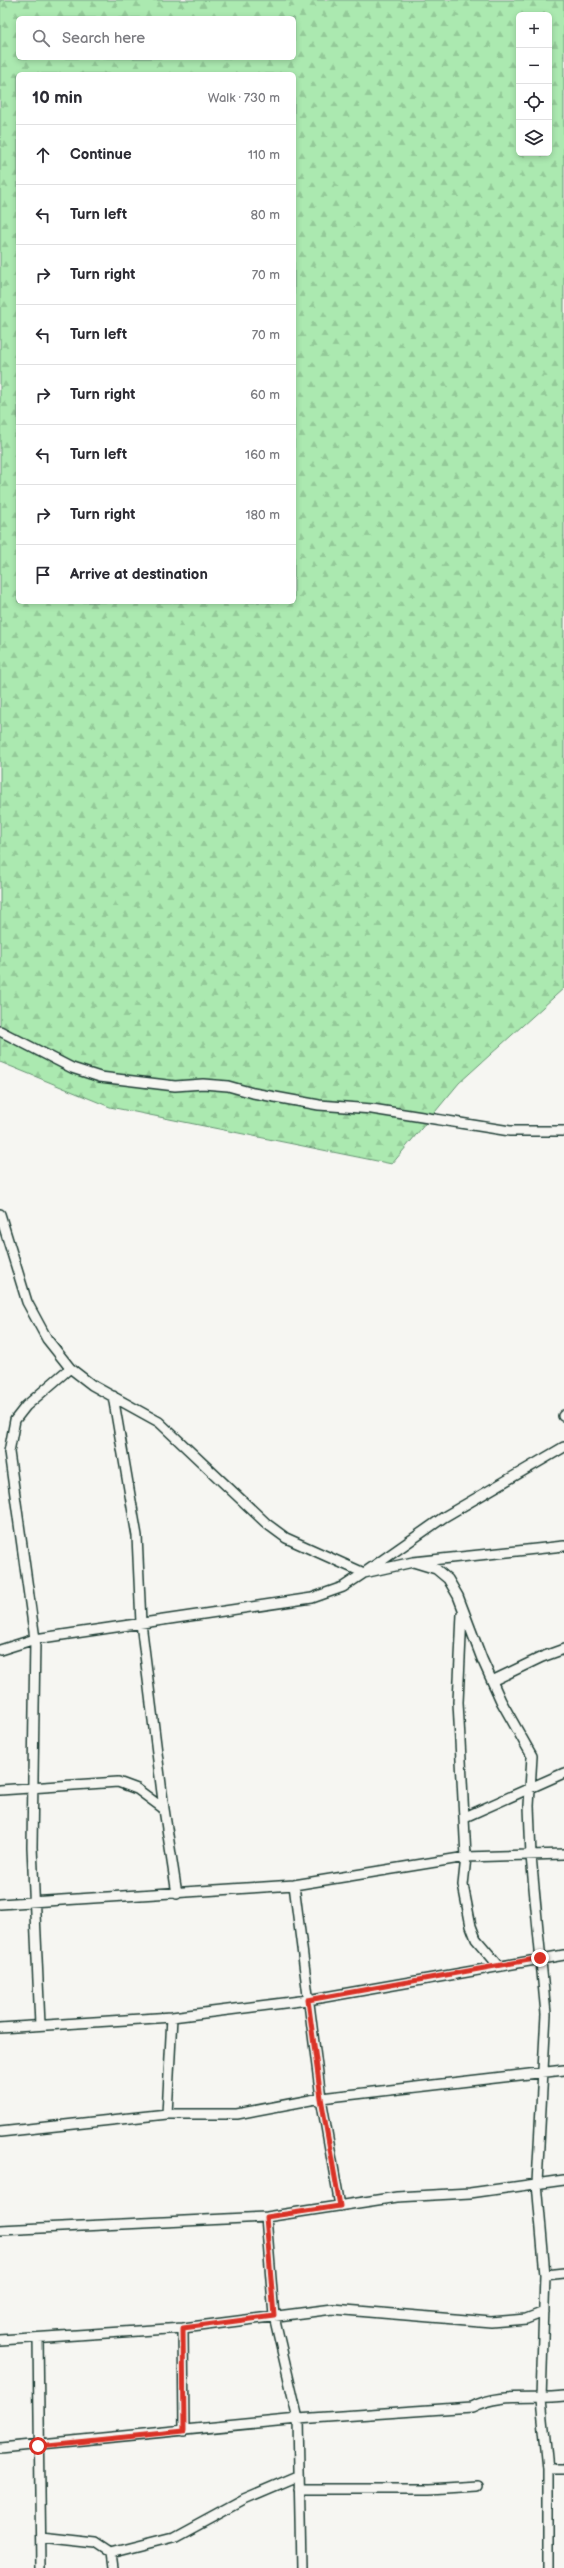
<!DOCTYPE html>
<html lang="en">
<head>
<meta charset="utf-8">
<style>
  :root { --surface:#fff; --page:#f2f2f3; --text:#2b2b33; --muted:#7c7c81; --line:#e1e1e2 }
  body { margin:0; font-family:"Balsamiq Sans",sans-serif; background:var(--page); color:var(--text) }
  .controls { position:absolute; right:12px; top:12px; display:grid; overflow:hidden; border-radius:6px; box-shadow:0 2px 6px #0003 }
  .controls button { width:36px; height:36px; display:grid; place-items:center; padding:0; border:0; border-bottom:1px solid var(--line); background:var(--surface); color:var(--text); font:20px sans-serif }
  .stop { position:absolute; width:12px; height:12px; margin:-9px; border:3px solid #d93025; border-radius:50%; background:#fff }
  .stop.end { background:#d93025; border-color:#fff; box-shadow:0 1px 4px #0008 }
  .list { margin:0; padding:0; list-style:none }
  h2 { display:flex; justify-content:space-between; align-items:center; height:52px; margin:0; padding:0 16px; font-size:17px }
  h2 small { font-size:13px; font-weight:400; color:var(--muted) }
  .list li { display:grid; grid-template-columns:26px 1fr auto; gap:12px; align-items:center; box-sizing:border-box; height:60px; padding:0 16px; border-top:1px solid var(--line) }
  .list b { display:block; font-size:15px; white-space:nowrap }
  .list em { font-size:13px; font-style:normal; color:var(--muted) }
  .icon { flex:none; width:22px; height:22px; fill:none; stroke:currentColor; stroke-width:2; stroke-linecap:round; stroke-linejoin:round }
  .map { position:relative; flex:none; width:564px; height:2568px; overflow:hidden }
  .search { position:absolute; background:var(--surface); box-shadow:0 2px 6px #0003; left:16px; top:16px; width:280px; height:44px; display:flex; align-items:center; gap:10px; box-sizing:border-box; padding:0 14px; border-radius:6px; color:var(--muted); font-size:15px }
  .panel { position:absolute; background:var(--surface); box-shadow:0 2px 6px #0003; left:16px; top:72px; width:280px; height:532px; border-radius:6px }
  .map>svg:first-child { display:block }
  .forest { fill:url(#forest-firs); stroke:#659372; fill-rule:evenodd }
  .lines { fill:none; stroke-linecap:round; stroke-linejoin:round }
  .minor-casing { stroke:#1f3d34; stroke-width:12 }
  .minor { stroke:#f6f6f2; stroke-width:9 }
  .route { stroke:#d93025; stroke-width:5 }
</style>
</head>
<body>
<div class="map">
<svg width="564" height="2568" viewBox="0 0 564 2568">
  <defs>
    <pattern id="forest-firs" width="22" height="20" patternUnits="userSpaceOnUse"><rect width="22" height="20" fill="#abe9b0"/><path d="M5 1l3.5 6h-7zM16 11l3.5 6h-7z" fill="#93c998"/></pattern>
  </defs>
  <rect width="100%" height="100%" fill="#f6f6f2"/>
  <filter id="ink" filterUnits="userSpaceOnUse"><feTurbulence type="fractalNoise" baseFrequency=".025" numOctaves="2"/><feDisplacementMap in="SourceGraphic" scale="8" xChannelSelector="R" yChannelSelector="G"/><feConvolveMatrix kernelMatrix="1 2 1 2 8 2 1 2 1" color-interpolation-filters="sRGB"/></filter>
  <g filter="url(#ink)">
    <path class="forest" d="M0,0h564v988l-105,95 -67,81 -282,-57 -110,-45zM519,15h30v138h-30zM18,18h276v40h-276zM18,74h276v528h-276z"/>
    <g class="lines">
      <defs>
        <path id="minor" d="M0,1031l72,37 28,9 75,9 28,-2 25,2 25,7 66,12 53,4 138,22h54
          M0,1214l27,88 20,37 23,29 22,17 67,37 108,102 19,14 78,35 80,-56 120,-70
          M113,1396l24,140 4,87 23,186 13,85
          M563,1416l1,-1
          M413,1562l23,7 12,10 10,17 24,63 19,42 31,55 -3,50 2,50 15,158 -9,169 8,92 -4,124 7,70v99
          M462,1614l-4,88 8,155 -3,28 8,41 5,13 23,27
          M0,1650l35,-11 277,-41 31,-11 21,-14 49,-11 151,-16
          M492,1681l50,-24 22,-8
          M0,1790l118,-8 19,7 27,20
          M465,1817l99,-44
          M294,1885l27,213 19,108
          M0,1904l294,-19 172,-28 98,-3
          M40,2025l-8,-178 3,-208 -26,-187 6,-32 11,-14 44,-38
          M0,2028l172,-11 136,-17 256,-45
          M167,2114l5,-97
          M0,2132l167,-18h70l84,-16 243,-28
          M266,2217l8,99 24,103 3,149
          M0,2230l266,-13 131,-20 73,-4 94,-13
          M545,2275l19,-2
          M183,2328l1,103
          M38,2339l3,229
          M0,2340l183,-12 150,-19 158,13 35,-3 18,-7
          M0,2448l298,-29 174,-12c28,-15 62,-7 92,-11
          M548,2469h16
          M299,2489h131l48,-3
          M41,2537l55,6 15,10 2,15
          M111,2553l63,-16 70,-38 54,-23"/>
      </defs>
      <use href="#minor" class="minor-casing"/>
      <use href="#minor" class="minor"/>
    </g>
  </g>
  <g class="lines" filter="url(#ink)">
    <path class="route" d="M38,2446l146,-15 -1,-103 91,-12 -8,-99 74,-11 -19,-108 -13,-98 232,-42"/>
  </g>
</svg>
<div class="controls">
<button>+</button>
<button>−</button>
<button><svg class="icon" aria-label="locate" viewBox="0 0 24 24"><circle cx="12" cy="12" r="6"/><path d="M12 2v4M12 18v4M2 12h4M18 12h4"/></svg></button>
<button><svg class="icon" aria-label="layers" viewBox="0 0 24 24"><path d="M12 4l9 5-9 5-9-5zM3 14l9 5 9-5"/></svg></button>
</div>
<div class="stop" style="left:38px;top:2446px"></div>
<div class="stop end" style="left:540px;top:1958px"></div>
<div class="search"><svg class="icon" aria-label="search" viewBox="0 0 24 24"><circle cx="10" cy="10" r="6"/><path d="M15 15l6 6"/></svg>Search here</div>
<section class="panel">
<h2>10 min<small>Walk · 730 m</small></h2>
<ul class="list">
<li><svg class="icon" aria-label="ahead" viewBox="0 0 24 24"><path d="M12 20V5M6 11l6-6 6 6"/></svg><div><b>Continue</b></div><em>110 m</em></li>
<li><svg class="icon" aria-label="left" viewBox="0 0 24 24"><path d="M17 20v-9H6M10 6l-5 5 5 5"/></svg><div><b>Turn left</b></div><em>80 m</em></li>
<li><svg class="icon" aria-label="right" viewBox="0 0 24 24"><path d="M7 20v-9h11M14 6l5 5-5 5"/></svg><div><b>Turn right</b></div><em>70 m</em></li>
<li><svg class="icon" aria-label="left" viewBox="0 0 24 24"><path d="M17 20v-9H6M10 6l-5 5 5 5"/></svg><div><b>Turn left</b></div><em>70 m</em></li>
<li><svg class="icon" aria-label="right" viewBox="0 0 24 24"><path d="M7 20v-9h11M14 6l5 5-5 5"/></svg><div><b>Turn right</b></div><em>60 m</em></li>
<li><svg class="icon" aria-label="left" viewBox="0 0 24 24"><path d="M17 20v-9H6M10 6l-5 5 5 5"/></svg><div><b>Turn left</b></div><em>160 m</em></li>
<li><svg class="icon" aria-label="right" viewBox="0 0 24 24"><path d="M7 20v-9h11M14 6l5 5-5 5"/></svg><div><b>Turn right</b></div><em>180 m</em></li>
<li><svg class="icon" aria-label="arrive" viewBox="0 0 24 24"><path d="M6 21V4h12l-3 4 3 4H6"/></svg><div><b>Arrive at destination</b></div></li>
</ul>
</section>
</div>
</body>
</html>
